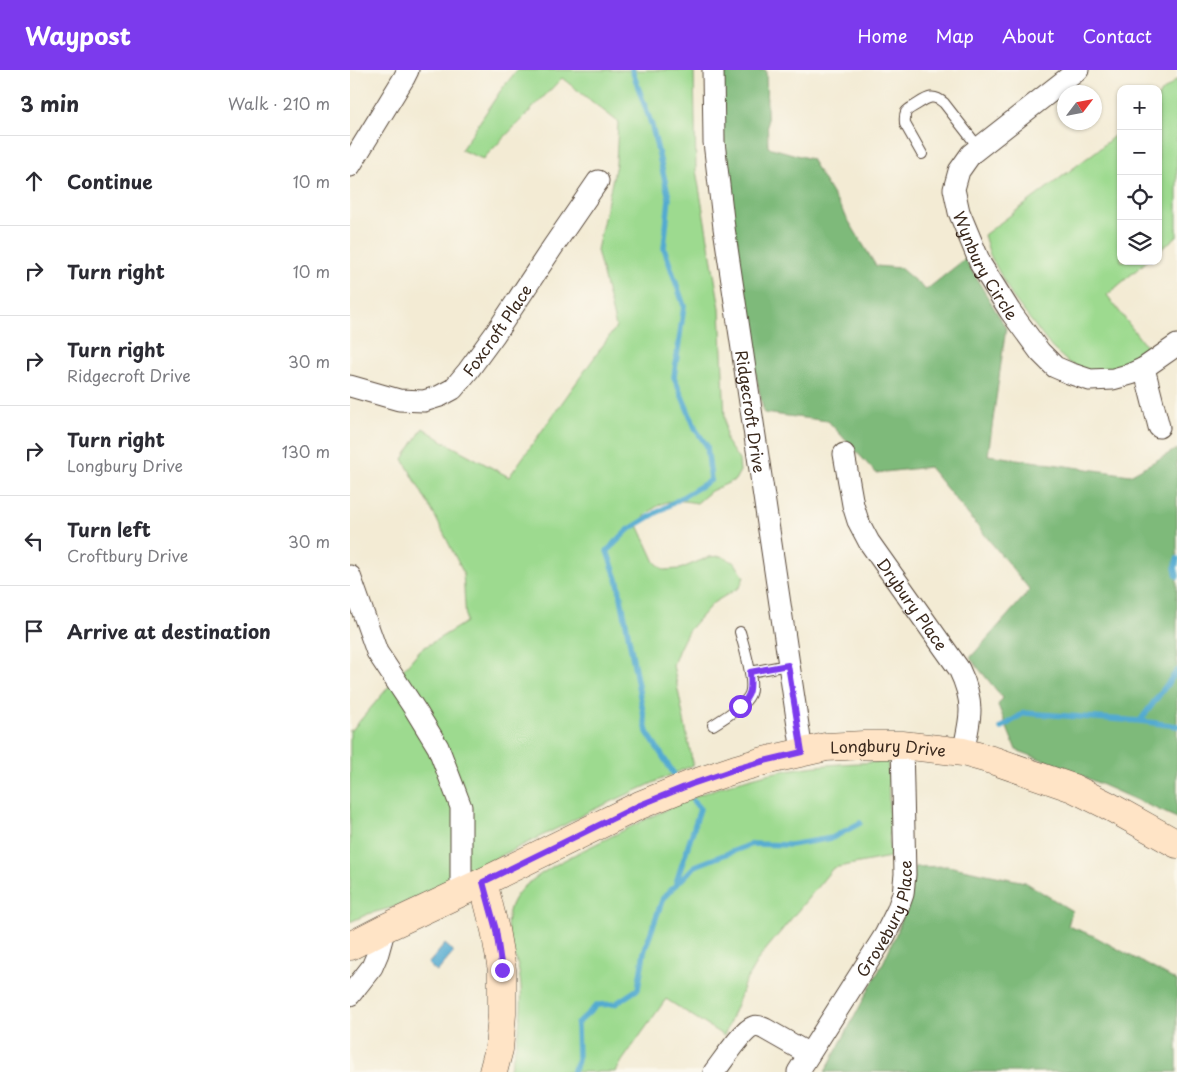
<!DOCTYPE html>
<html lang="en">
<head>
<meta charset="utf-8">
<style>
  :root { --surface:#fff; --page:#f2f2f3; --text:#2b2b33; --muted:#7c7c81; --line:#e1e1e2; --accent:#7c3aed }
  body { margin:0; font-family:"Playpen Sans",sans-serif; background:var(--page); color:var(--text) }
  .controls { position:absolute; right:15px; top:15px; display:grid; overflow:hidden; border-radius:10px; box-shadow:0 1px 4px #0004 }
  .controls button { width:45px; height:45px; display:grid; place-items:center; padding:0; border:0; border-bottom:1px solid var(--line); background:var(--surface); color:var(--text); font:25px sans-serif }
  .compass { position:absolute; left:707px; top:15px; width:45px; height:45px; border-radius:50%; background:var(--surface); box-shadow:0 1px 4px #0004; rotate:58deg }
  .stop { position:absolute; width:15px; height:15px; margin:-11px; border:4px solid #7c3aed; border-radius:50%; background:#fff }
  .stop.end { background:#7c3aed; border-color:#fff; box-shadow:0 1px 5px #0008 }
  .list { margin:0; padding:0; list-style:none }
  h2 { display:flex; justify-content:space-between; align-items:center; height:65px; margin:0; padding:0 20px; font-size:21px }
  h2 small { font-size:16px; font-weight:400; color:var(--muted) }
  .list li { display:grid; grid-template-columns:32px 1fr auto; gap:15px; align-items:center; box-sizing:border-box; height:90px; padding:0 20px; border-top:1px solid var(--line) }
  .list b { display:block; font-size:19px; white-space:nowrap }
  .list p { margin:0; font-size:16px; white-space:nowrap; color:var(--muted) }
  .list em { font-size:16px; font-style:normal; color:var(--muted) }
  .icon { flex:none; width:28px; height:28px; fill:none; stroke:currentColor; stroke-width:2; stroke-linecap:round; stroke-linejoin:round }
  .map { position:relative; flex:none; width:827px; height:1002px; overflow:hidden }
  header { display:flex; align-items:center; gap:30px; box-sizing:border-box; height:70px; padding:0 25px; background:var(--accent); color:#fff }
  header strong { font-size:24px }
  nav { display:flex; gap:28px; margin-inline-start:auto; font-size:18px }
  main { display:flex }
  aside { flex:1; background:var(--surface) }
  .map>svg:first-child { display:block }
  .green { fill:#9dda8f; stroke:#6c8256 }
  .forest { fill:#7eba7a; stroke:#5c724c }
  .water { fill:#53aad0; stroke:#476a77 }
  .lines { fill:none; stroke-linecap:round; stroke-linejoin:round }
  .stream { stroke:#53aad0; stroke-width:5.5 }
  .lane-casing { stroke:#574739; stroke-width:12 }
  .street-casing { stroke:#574739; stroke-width:23 }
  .secondary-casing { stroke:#574739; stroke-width:29 }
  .lane { stroke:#fff; stroke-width:10 }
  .street { stroke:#fff; stroke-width:21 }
  .secondary { stroke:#ffe4c6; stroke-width:28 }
  .route { stroke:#7c3aed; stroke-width:6 }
  .labels { text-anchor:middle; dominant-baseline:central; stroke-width:5; stroke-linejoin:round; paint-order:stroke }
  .street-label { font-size:16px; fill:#3b2a1e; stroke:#fbf7ec }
</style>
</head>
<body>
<header>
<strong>Waypost</strong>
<nav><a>Home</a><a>Map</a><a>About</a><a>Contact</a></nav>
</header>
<main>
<aside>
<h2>3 min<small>Walk · 210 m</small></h2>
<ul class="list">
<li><svg class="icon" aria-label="ahead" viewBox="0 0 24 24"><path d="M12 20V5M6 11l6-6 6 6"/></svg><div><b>Continue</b></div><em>10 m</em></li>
<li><svg class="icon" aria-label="right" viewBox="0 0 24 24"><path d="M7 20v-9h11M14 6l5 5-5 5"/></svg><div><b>Turn right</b></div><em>10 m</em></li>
<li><svg class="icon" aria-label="right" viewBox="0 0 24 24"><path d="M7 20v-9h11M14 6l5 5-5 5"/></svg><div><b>Turn right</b><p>Ridgecroft Drive</p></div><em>30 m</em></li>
<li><svg class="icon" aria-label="right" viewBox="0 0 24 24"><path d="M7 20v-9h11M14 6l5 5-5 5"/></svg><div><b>Turn right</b><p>Longbury Drive</p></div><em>130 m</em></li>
<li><svg class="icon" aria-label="left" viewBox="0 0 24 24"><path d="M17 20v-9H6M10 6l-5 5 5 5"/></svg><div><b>Turn left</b><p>Croftbury Drive</p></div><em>30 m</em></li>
<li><svg class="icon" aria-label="arrive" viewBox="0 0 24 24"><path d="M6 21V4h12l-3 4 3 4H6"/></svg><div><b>Arrive at destination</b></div></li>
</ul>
</aside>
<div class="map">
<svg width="827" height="1002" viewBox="0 0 827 1002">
  <rect width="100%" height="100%" fill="#fbf7ec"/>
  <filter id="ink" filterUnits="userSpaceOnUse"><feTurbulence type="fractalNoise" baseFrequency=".02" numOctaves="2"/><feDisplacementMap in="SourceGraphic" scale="10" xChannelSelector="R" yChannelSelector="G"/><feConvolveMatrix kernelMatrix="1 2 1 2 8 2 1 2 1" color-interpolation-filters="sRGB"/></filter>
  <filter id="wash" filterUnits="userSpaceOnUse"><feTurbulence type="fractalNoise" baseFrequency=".0096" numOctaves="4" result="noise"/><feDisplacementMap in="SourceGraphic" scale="20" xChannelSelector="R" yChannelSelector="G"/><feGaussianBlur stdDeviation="1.12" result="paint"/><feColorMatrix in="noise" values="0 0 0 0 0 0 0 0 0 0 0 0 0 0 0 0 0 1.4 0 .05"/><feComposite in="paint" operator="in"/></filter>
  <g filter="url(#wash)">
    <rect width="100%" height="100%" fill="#f3ebd4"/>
    <path class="green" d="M167,0h177l2,100 24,138 6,133 13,19 1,11 -5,9 -24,11 -14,12c-18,-3 -30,-5 -45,7 -6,5 -10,8 -14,15l17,37 9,8 16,-1 29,-12 12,-1 14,7 9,14 -4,10 -27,16 -25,28 -9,18 -6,16 20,100 -107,48 -20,11 -168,82 -30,8 -18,8v-192h2l68,-80 46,-28 -3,-50 -27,-54 -33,-59 20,-31 23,15 63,34 107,-150 -19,-77 19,-86 2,-42 -56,-44 -79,81 -22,-9 40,-60z
      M827,9v157l-19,16v-156z
      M771,60v131h26l-40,34 43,57 -13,10 -20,8 -27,3 -21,-10 -17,-15 -40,-52 -22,-41 -6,-20 115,-86z
      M538,692l2,95 -57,11 -74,90 -15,26 -4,13 -16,39 -58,-37 -44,62 -6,11h-107c8,-28 14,-57 12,-86 -1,-8 -2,-18 -5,-26 -6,-20 -13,-33 -5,-55 3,-7 8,-14 13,-18 24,-21 54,-34 82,-48 31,-15 61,-31 93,-44 22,-9 45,-15 68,-21 40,-9 80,-11 121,-12z"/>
    <path class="forest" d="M372,0h44l2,77 43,12 65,107 24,2 26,22 39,-31 41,69 -18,127 142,20 47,-26v369l-115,-51 -46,-17 -18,-45 5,-7 -33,-40 60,-68 -101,-123 -53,6 -48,-52 -64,-8 -11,-51 -22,-144 -11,-122z
      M598,796l77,16 47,29 -4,15 24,9 85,46v91h-352l59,-111 15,-34 15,-60z"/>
    <path class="water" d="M95,874l9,8 -17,20 -9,-8z"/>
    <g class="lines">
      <path class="stream" d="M282,0l20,56 17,72 -5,50 20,58 -10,71 22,53 11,16 4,34 -83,50 -21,21 11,31 29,150 27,42
        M827,489l-2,9 2,8
        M790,651l37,-50
        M651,658l23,-15 116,8 37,5
        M326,813l24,-74 -7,-8
        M223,1002l5,-12 -1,-36 20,-19 18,-1 23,-15 6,-37 19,-54 32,-32 57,-22 38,1 42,-7 28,-15"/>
    </g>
  </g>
  <g filter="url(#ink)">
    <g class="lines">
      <defs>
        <path id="lane" d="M572,84l-17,-30c0,-4 -1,-8 1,-12 2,-3 7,-5 10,-7 11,-7 17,-12 28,-2l35,45
          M400,602l38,-7
          M363,655c11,-7 32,-19 37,-31 5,-12 -6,-48 -10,-62"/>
        <g id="street">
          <path id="s1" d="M363,0l1,72 10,86 78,524"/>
          <path id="s2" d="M728,0l-107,84 -12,17 -5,18 5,23 22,53 29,46 30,41 15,15 14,6 21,7 23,-1 18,-5 13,-6 33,-23"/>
          <path d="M0,96l54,-88 4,-8"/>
          <path d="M794,298l15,59"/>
          <path id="s3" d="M0,316l49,14 25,1 16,-5 13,-7 15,-18 27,-37 57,-86 46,-67"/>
          <path id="s4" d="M494,384l9,51 5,16 11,21 90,127c16,33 12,49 4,83"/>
          <path d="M0,506l27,76 39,59 22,36 23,60v85"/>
          <path d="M0,925l22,-28 6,-14 7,-25"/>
          <path d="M364,1002c8,-10 29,-42 39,-45 5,-2 7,0 12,2l44,25"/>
          <path id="s5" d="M448,1002l87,-137 12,-24 6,-17 2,-20 -3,-129"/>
        </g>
        <g id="secondary">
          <path d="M133,812l12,48 7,40v44l-3,35 -6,23"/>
          <path id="s6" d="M0,876l35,-18 98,-46 157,-77 52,-21 44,-15 28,-8 62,-14 38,-2h38l61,7 32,9 78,27 34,17 70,39"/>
        </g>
      </defs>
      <use href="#lane" class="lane-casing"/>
      <use href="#street" class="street-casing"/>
      <use href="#secondary" class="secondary-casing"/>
      <use href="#lane" class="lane"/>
      <use href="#street" class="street"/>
      <use href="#secondary" class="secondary"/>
    </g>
  </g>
  <g class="lines" filter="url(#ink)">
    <path class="route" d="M152,900l-6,-40 -13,-48 157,-77 52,-21 44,-15 28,-8 38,-9 -14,-87 -38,7c1,16 2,22 -10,34"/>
  </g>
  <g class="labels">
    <g class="street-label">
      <text stroke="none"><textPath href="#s2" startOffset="259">Wynbury Circle</textPath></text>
      <text stroke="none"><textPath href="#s3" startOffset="181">Foxcroft Place</textPath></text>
      <text stroke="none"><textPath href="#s1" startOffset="344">Ridgecroft Drive</textPath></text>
      <text stroke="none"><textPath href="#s4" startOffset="168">Drybury Place</textPath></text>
      <text stroke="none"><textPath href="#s6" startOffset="580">Longbury Drive</textPath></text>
      <text stroke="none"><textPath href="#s5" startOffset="178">Grovebury Place</textPath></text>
    </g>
  </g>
</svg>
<div class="controls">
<button>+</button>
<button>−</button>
<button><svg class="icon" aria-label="locate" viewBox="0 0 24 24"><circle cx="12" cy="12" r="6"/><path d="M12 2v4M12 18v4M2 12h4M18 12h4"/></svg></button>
<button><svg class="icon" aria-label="layers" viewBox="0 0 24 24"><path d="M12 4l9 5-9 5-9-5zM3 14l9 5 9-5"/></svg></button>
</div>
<svg class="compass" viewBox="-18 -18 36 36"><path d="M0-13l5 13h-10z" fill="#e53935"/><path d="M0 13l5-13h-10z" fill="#7c7c81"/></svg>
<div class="stop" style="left:390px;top:636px"></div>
<div class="stop end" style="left:152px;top:900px"></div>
</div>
</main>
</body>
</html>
